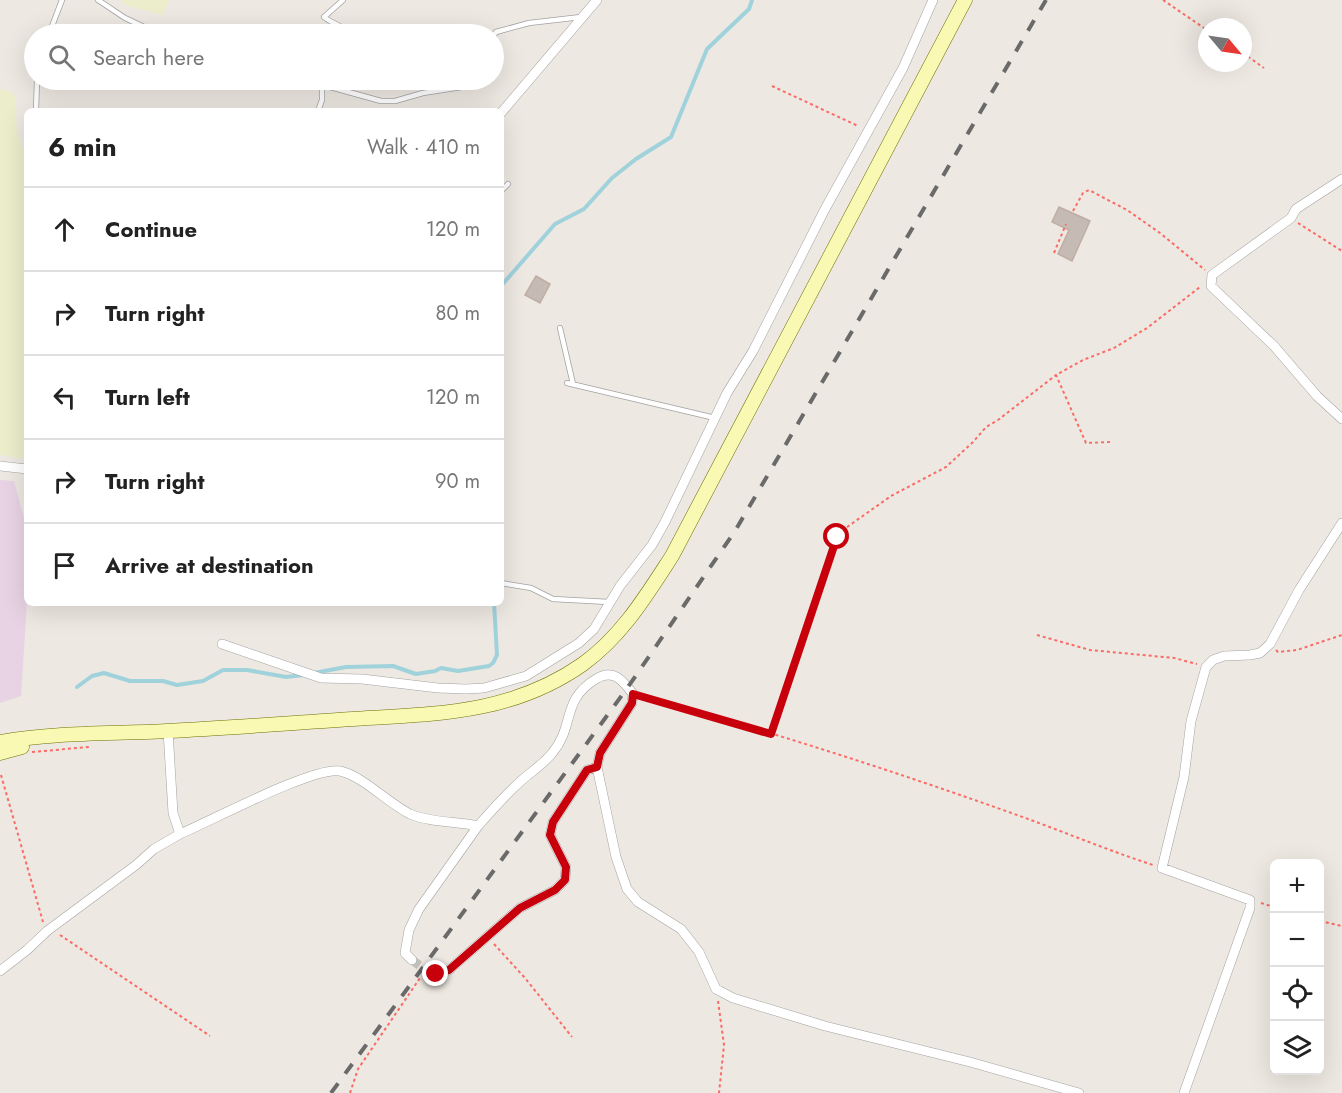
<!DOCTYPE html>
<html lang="en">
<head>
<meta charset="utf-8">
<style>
  :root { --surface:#fff; --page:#f6f6f6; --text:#222; --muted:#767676; --line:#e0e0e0 }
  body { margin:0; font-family:Jost,sans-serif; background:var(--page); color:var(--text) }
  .controls { position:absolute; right:18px; bottom:18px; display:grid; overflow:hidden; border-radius:9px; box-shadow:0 6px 24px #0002 }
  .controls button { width:54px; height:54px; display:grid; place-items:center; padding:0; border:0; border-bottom:2px solid var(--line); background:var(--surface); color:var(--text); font:30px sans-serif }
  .compass { position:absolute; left:1198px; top:18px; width:54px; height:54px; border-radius:50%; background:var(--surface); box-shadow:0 6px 24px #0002; rotate:119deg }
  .stop { position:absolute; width:18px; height:18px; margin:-14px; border:4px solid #c7000c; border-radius:50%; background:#fff }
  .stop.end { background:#c7000c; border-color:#fff; box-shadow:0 2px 6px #0008 }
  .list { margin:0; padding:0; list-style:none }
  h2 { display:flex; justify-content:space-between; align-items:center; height:78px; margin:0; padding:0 24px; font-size:26px }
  h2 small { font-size:20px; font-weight:400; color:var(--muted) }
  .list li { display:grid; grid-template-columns:39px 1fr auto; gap:18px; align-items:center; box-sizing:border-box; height:84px; padding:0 24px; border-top:2px solid var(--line) }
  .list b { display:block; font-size:22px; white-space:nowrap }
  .list em { font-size:20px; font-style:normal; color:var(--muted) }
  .icon { flex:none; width:33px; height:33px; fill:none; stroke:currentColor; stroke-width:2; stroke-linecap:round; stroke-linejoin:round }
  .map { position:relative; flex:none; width:1342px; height:1093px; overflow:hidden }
  .search { position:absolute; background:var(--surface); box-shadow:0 6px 24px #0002; left:24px; top:24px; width:480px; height:66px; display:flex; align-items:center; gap:15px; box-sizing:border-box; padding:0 21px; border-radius:33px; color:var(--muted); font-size:22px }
  .panel { position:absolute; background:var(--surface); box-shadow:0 6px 24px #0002; left:24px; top:108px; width:480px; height:498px; border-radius:9px }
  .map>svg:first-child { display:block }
  .industrial { fill:#e7d3e4 }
  .farmland { fill:#ecedcb }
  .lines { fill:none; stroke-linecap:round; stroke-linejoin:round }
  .stream { stroke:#a0d2dc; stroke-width:4 }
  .building { fill:#c5bab4; stroke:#bfaea3; stroke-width:1.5 }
  .minor-tunnel { stroke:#c3bfba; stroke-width:9; stroke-dasharray:9 4.5; stroke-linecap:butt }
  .service-casing { stroke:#a3a3a3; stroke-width:6 }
  .minor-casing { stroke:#a3a3a3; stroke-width:10 }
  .secondary-casing { stroke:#6c7104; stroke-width:15 }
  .path { stroke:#fb6b65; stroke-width:2; stroke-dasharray:3 3; stroke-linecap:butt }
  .service { stroke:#fff; stroke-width:4.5 }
  .minor { stroke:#fff; stroke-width:9 }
  .secondary { stroke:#faf9b3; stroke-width:14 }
  .rail { stroke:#6a6a6a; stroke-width:4; stroke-dasharray:12 12; stroke-linecap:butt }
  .route { stroke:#c7000c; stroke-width:8 }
</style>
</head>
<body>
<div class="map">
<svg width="1342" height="1093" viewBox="0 0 1342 1093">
  <rect width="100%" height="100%" fill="#ede8e1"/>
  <path class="industrial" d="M0,480l14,1 11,41 2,33v47l-6,94 -21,7z"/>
  <path class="farmland" d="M119,0h50l-7,15 -33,-9z
    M0,89l9,2 6,5 2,34 10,34v295l-27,-4z"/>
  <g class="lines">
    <path class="stream" d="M501,286l54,-62 29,-15 28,-31 24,-19 35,-22 36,-88 42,-40 3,-9
      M314,673l32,-6 47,-1 23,8 19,-3 6,-3 17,3 31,-5 4,-3 4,-8 -3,-52
      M77,687l15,-11 12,-3 26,8h33l14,4 26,-4 20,-11h24l39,7 18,-2"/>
  </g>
  <path class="building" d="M1059,207l31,14 -18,40 -14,-7 11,-24 -17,-8z
    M536,276l14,8 -10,19 -15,-8z"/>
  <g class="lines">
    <path class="minor-tunnel" d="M412,960l14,10"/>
    <defs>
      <path id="service" d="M98,0l27,18 34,16
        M343,0l-19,17c8,7 18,7 24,17
        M49,34l13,-34
        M494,35l2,-3 33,-9 52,-6
        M305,80l76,21h14l28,-8 45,-7 3,-6
        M330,87l9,-7
        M36,111l1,-31
        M318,111l4,-11v-15
        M501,191l7,-7
        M560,328l13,56
        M567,383l148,35
        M501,583l30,5 22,11 56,3"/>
      <path id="minor" d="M501,113l96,-113
        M1342,179l-46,30 -5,9 -79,57 -1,11 63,60 43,50 25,23
        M0,466l27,3
        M222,644l99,34 41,1 76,9 28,1 18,-1 42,-12 53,-33 15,-14 26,-43 32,-41 13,-23 62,-129 26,-42 72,-142 78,-141 30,-68
        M180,834c31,-13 134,-68 160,-63 23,5 49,33 70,43 21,9 46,7 68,12 14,-16 28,-32 44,-46 10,-9 23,-17 31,-28 22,-27 8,-52 43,-73 18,-11 27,2 37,15l-1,9 -32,50 -3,14 19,90 11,32 11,13 43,27 18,23 17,37 17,9 92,28 145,36 109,31
        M412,960l-7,-7 4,-23 10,-21 59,-83
        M426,970l10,4 13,-4 71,-62 35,-18 10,-10 1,-13 -16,-32 3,-13 34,-52 10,-3
        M0,971l27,-21 20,-19 89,-66 18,-16 26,-15 -7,-21 -5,-82
        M1184,1093l66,-185v-8l-88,-32 22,-91 7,-56 15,-54 7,-7 11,-4 26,-1 10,-2 10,-9 29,-54 43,-67"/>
      <path id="secondary" d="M0,742c55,-10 112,-8 167,-11 62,-3 124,-8 186,-12 83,-5 159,-5 230,-55 39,-28 63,-68 89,-108l293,-556
        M0,753l22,-6"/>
    </defs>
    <use href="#service" class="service-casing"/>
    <use href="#minor" class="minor-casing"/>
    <use href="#secondary" class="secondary-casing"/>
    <path class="path" d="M1163,0l44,30
      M1243,53l21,15
      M772,86l86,40
      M1073,211l10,-18 6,-3 38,20 33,23 45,37
      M1298,223l44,28
      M1054,253l12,-29
      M1110,442l-24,1 -30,-68 27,-15 31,-12 33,-20 53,-41
      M1037,635l53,15 84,8 23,6
      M1276,650l2,2 19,-2 45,-15
      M643,696c126,35 251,75 374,119 45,16 90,35 136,50
      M771,734l69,-202 51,-36 55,-29 27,-25 13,-15 12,-7 58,-45
      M32,752l57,-5
      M1,775l42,147
      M1261,903l13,4
      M1320,921l22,5
      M60,935l150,101
      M494,944l31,34 47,59
      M718,1001l6,44 -5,48
      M350,1093l8,-24 62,-91"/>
    <use href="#service" class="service"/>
    <use href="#minor" class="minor"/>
    <use href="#secondary" class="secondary"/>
    <path class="rail" d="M331,1093l297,-406 107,-156 311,-531"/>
  </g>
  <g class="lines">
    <path class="route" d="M436,974l13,-4 71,-62 35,-18 10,-10 1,-13 -16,-32 3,-13 34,-52 10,-3 3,-14 32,-50 1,-9 138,40 66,-197"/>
  </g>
</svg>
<div class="controls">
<button>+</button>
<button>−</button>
<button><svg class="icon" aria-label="locate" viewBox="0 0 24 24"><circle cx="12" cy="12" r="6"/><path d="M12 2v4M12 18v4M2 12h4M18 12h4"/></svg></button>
<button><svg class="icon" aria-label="layers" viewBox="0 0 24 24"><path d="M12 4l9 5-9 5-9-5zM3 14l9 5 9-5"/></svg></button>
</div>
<svg class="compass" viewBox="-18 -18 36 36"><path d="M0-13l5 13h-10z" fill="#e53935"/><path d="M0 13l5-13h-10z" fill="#767676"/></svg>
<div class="stop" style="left:837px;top:537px"></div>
<div class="stop end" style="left:436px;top:974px"></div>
<div class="search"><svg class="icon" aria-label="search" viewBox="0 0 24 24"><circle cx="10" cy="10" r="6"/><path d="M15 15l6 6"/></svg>Search here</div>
<section class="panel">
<h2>6 min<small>Walk · 410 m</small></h2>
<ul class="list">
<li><svg class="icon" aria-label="ahead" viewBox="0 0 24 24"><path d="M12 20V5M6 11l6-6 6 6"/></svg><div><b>Continue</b></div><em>120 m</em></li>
<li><svg class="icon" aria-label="right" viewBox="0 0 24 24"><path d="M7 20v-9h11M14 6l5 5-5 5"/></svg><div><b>Turn right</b></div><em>80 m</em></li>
<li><svg class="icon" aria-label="left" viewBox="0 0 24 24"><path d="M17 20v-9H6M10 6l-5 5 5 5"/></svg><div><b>Turn left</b></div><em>120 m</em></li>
<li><svg class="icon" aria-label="right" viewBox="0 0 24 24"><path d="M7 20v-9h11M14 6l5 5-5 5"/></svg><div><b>Turn right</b></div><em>90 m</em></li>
<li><svg class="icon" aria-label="arrive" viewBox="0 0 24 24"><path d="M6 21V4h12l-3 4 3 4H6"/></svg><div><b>Arrive at destination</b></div></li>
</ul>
</section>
</div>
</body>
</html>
